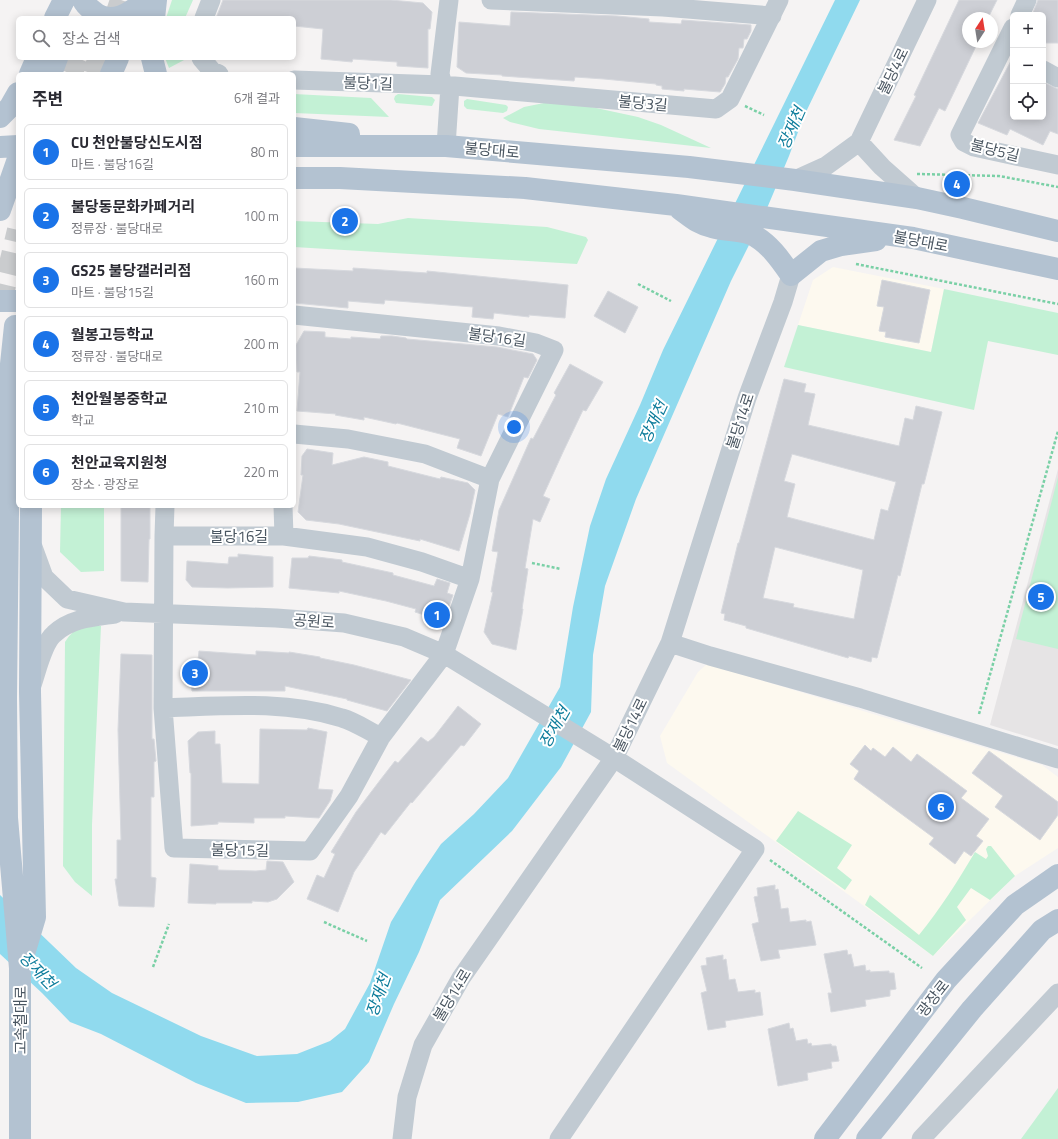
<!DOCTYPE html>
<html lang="ko">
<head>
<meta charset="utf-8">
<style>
  :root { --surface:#fff; --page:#f2f2f3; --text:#2b2b33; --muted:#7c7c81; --line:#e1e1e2; --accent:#1a73e8 }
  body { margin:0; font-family:"Titillium Web","Noto Sans KR",sans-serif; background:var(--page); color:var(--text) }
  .controls { position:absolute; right:12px; top:12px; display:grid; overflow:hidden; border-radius:6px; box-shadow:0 2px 10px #0003 }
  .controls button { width:36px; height:36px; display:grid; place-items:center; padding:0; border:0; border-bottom:1px solid var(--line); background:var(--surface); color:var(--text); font:20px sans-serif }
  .compass { position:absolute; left:962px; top:12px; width:36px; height:36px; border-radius:50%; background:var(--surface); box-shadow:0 2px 10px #0003; rotate:12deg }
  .you { position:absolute; left:514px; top:427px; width:14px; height:14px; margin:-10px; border:3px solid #fff; border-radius:50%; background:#1a73e8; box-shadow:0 0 0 6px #1a73e833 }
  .badge { display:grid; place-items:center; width:26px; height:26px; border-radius:50%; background:var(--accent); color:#fff; font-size:13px; font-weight:700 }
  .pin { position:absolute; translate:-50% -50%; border:2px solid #fff; box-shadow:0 1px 4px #0006 }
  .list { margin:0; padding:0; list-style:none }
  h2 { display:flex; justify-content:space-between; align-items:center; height:52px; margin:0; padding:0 16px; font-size:17px }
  h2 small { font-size:13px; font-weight:400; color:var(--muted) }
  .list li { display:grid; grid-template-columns:26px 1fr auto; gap:12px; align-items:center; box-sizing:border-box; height:56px; margin:0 8px 8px; padding:0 8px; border:1px solid var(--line); border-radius:6px }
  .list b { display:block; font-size:15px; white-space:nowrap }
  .list p { margin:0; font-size:13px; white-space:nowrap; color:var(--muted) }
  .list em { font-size:13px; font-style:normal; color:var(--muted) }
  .icon { flex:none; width:22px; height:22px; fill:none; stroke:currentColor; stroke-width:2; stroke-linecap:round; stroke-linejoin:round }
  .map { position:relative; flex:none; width:1058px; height:1139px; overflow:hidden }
  .search { position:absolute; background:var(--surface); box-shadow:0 2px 10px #0003; left:16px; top:16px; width:280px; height:44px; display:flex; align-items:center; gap:10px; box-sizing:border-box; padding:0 14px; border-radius:6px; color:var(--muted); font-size:15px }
  .panel { position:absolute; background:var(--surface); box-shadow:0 2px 10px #0003; left:16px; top:72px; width:280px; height:436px; border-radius:6px }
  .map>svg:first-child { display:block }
  .commercial { fill:#fdf9ef }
  .education { fill:#e6e4e5 }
  .green { fill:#c3f1d5 }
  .water { fill:#90daee }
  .building { fill:#cdcfd5; stroke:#d7d9de; fill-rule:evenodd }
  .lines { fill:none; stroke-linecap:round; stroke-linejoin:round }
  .major-tunnel { stroke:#caccce; stroke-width:22; stroke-dasharray:22 11; stroke-linecap:butt }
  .path { stroke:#7ad0a6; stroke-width:2.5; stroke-dasharray:3 2; stroke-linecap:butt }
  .minor { stroke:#c1cad2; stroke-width:19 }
  .major { stroke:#b3c2d1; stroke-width:22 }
  .labels { text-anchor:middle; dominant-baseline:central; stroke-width:4; stroke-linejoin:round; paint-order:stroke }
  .street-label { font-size:15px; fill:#4a5661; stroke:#fff }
  .water-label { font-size:16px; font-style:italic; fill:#0c7c9b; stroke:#fff }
</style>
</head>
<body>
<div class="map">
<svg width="1058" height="1139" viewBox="0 0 1058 1139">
  <rect width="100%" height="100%" fill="#f5f3f3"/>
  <path class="commercial" d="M833,267l111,22 -13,63 -133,-27 15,-45z
    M707,664l335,101 16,12v71l-43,28 -82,80 -266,-193 -7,-27 38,-64z"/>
  <path class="education" d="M1058,469v277l-68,-21z"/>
  <path class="green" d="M172,0h21l-8,18h-19z
    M165,58h21v1l-17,9z
    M294,94l77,4 18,19 -95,-4z
    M398,94l34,3 3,3 -3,6 -36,-3 -2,-4 1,-3z
    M467,99l39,6 2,2 -1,4 -4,2 -36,-4 -3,-3v-5z
    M549,102h19l70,15 23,8 50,23 -172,-19 -29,-7 -7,-4 21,-11z
    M408,218l139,9 39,10 2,3 -11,24 -283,-17v-26l84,3z
    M944,289l114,24v42l-70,-14 -14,69 -190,-43 14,-42 133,27z
    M1058,477v172l-42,-10z
    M61,506h43v65l-23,1 -21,-20z
    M85,625l16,1 -9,199v71l-17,-14 -12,-16 2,-224c5,-8 10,-13 20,-17z
    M798,811l54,34 -15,23 15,12 -7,10 -69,-49z
    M988,846h3l24,30 -25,24 -19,-12 -14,19 9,13 -33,36 -68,-51 5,-10 49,40c21,-26 39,-54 56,-83l11,7 2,-3 -2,-7z
    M1058,1088v51h-37z"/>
  <path class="water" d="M835,0h25l-56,116 -15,40 -24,57 -34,68 -95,218 -31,87 -12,69 -2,57 -30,55 -49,64 -72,69 -21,52 -25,52 -25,58 -27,30 -44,10 -52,1 -50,-20 -95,-49 -31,-12 -28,-29 -42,-39v-59l76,73 36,25 89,43 56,20 40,-2 33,-13 15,-12 25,-46 21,-61 25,-41 25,-37 33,-30 34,-36 52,-91 13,-80 17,-81 16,-47 34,-74 23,-55z"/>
  <path class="building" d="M223,0h168l32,3 9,9 -2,17h-2v39l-31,-2v-4l-44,-3 -1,3 -31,-3 2,-30 -29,-3v-8h-78z
    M959,0h38l-9,18h-20v24h10l-33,69 -6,-3 -19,38 -26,-6 22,-44 -2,-1z
    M1038,0h20v43h-15v-28h-11z
    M511,12l106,4 32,3v3l32,2 1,-4 69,5v6l-4,8h-3l-1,9h-4l-1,11 -10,18h-2l-1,7 -5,8 -36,-3v2l-22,-2v-3l-6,-1v-1l-52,-5 -29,-2 -1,4 -72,-5v-1l-36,-2 -9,-6 2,-45 51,4z
    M1013,57v60h30v-35l15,7v45l-8,-3 -7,14 -33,-16 -3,6 -29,-12z
    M294,268l59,3v-3l74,5v-2l141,14 -3,33 -36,-3v2l-35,-4 -1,6 -21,-2 1,-10 -88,-7 -1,4 -36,-3v7l-54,-5z
    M882,280l48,10 -11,53 -34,-6 1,-5 -7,-1 5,-24 -7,-1z
    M608,291l30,16 -13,26 -31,-17z
    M304,331l21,1v5l26,2v-2l29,2 1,-3h11l14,2 1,1 90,8 36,7 4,6 -9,18 -4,-1 -16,40 -10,-3 -17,42 -24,-8 3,-9 -63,-16 -1,1 -32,-7v3l-29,-5 1,-1 -39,-3 3,-39h-3l-1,-27z
    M570,364l33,18 -17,29 -3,-1 -20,42 -20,44 7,3 -10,23 -7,-3 -8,49 3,1 -6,40h1l-7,41 -24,-6 -8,-12 9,-40h-2l7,-40 -6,-1 7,-41 32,-72 2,1 23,-44 -2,-2z
    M784,379l22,5 -2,8 11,2 -7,31 91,21 6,-28 8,2 3,-14 26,6 -18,72h-2l-22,92 -2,-1 -21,83 -5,-1 -1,5 -22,-6 -1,2 -102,-30v-2l-22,-6 1,-6 -4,-1 17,-70h1zM792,454l104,28 -8,29 -7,-2 -7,31 -87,-23 8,-33 -11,-3zM775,547l88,23 -9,49 -61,-12 1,-3 -31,-6z
    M307,449l26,4 -1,12 32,-8 24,5v4l52,13 1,-2 27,6 7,7 -5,24 -11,37 -39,-12v2l-81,-17 -33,-4 -8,-8 5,-37h-2l1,-19z
    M121,506h29v33h-1l-1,43 -27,-1z
    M238,554l35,3v30l-45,1 -36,-1 -6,-7 1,-19 41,3 1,-7h9z
    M309,556l33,4v2l51,11v2l41,11 3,-7 13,4 -3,10 6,2 -7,20h-2l-1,6 -28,-9 1,-3 -30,-8 -47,-10v2l-50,-5 3,-30h16z
    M199,651l57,4v-4l33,2v-1l31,5v1l34,7 57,15 -24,31 -40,-11v-1l-62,-13v5h-93l-3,-31h9z
    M121,654l31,1v84h2l2,22 -2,1v35h-3v80l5,1 -2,29 -35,-1 -4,-27h2v-39h4l-3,-110z
    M458,706l23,18 -17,22 -3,-1 -49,58 -1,-1 -26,33 -4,-3 -27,40 -16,40 -31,-13 10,-24 7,3 11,-24 -4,-2 25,-40 25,-33 14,-18 3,2 23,-26 7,5 6,-5z
    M308,728l19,4 -9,57 15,1 -3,11 -11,17 -34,-2v2h-31v5l-36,-1v2l-27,2v-53h-1l-2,-32 10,-9 17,-1v13h5l2,39 37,1 1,-55 47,1z
    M865,745l6,6 2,-3 12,9 8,-10 18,15 6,-8 50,37 -6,7 28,21 -13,17 7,5 -12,15 -7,-5 -9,13 -26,-20 5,-6 -80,-59 5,-8 -9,-7z
    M989,751l69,51v13l-18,25 -45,-33 8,-11 -31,-23z
    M267,861l16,1 11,20 -17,17 -9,3 -16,-1v2h-36v1l-28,-1 2,-39 28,2v4l38,1 10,-1z
    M775,885v5l3,-1 3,20 7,-1 2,14 16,-2v2l5,-1 5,24 -38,5 2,8 -19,3 -9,-37 7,-2 -5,-25 4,-1 -1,-8z
    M847,950l1,5 3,-1 3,13 11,-2 1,6 4,-1v2l19,-1v2h5l2,16 -6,1v6l-25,4 1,6 -35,6 -3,-19h4l-8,-39z
    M723,955v5l3,-1 3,21 6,-1 3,13 17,-2v3l5,-1 3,23 -38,6 1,6 -18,3 -7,-37 6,-2 -6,-25 6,-1 -1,-7z
    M789,1023l1,6 3,-1 3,13 11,-2 1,5 3,-1 1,3 19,-2 1,2h4l3,15 -8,1 1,6 -25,5 1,7 -30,6 -10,-57z"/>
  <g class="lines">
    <path class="major-tunnel" d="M115,18l6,-18
      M71,74l7,-16
      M93,74l6,-16
      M0,306l18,-76"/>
    <path class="path" d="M745,106l19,9
      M917,174l82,2 59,11
      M856,264l202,40
      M638,284l33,17
      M532,563l29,6
      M979,714l79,-283
      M770,860l152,108
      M324,922l43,19
      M153,967l16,-43"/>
    <path class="minor" d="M491,0l172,7 109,9
      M1020,15l7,-15
      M204,18l7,-18
      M1013,28l-53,107 4,7 10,5 84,18
      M201,58l11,13 7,3
      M1043,70l15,8
      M294,80l149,5 273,24 14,-10 49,-99
      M443,85l-3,-11 9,-74
      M859,142l23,25 35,31
      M446,146l4,-60
      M795,180l31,-14 33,-24 68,-142
      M294,434l54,5 77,15 65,25
      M165,506l-1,30 -1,172 11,140 136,3 39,-55 32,-59 63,-83 26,-75 20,-100 64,-129 -18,-7 -37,-7 -205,-21
      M164,536h120l-1,-30
      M284,536l83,11 55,15 48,17
      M33,547l11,30 23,22 57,13 152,6 68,5 60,14 40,17 170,104 141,91 -196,290
      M670,643l40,13 150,42 198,61
      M32,685c5,-14 11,-42 22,-51 17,-16 40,-17 61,-20
      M163,708c59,-2 122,-8 179,10 14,4 26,13 39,19
      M402,1139l5,-42 16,-52 38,-67 153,-220 56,-115 77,-245 36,-96 8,-27
      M921,1139l137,-146"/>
    <path class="major" d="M83,0c2,5 6,8 10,11 18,16 38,2 52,-11
      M55,18l9,-18
      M154,18l2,-18
      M152,58l4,16
      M30,74l7,-16
      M51,74l6,-16
      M111,74l7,-16
      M0,117l10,-10 8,-14
      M294,128l55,6
      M294,146h152l243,21 106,13 122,18 46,10 95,23
      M0,147l18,-1
      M294,178h46l185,10 151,17 237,33 145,31
      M680,209c11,8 18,15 32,18 12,4 27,2 39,7 18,9 29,25 40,41l30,-24 20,-6 35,-5
      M0,210l18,-51
      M0,301h18
      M15,326l-8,76 1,111 -2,185 1,120 13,150v171
      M23,957l12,-40 -5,-225 1,-186
      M825,1139l121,-159 69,-75 43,-30
      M867,1139l105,-130 70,-79 16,-10"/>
  </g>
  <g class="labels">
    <g class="street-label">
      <text transform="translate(893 71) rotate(-64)">불당4로</text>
      <text transform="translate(368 83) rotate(2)">불당1길</text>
      <text transform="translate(643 103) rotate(5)">불당3길</text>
      <text transform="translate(492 150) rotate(5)">불당대로</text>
      <text transform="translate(995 150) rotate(14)">불당5길</text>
      <text transform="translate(921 241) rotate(11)">불당대로</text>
      <text transform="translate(497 337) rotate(8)">불당16길</text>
      <text transform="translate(740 421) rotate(-72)">불당14로</text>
      <text x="239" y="536">불당16길</text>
      <text transform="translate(314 621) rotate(4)">공원로</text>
      <text transform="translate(630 725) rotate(-64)">불당14로</text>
      <text transform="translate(240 850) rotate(1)">불당15길</text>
      <text transform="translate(452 995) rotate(-59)">불당14로</text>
      <text transform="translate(933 998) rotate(-52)">광장로</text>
      <text transform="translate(20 1020) rotate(-90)">고속철대로</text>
    </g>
    <g class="water-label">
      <text transform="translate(791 128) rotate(-66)">장재천</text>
      <text transform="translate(653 422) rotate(-65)">장재천</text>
      <text transform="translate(554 727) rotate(-60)">장재천</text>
      <text transform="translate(38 970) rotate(46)">장재천</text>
      <text transform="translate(378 995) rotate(-71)">장재천</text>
    </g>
  </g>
</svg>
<div class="controls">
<button>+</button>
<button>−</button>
<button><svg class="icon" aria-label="locate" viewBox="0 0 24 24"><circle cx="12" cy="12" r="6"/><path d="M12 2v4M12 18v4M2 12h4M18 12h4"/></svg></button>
</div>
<svg class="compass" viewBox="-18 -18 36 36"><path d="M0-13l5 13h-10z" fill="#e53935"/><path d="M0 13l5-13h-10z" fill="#7c7c81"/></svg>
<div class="you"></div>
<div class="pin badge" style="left:437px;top:615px">1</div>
<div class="pin badge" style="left:345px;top:221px">2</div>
<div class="pin badge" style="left:195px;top:673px">3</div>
<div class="pin badge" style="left:957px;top:184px">4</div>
<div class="pin badge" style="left:1041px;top:597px">5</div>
<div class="pin badge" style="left:941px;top:807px">6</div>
<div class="search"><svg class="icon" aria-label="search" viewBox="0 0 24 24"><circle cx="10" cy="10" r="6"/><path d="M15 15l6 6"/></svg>장소 검색</div>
<section class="panel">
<h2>주변<small>6개 결과</small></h2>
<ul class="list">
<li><span class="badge">1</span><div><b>CU 천안불당신도시점</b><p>마트 · 불당16길</p></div><em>80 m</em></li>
<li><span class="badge">2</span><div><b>불당동문화카페거리</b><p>정류장 · 불당대로</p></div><em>100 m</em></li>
<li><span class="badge">3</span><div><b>GS25 불당갤러리점</b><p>마트 · 불당15길</p></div><em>160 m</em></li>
<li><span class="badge">4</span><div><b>월봉고등학교</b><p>정류장 · 불당대로</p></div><em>200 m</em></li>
<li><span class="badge">5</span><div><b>천안월봉중학교</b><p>학교</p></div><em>210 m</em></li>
<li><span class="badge">6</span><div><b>천안교육지원청</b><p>장소 · 광장로</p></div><em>220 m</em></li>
</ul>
</section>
</div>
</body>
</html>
